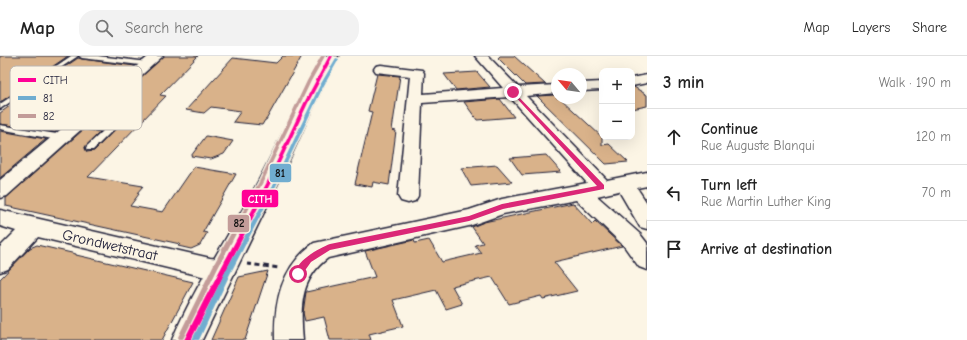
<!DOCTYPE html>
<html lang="en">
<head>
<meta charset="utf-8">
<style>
  :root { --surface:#fff; --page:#f2f2f2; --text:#222; --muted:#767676; --line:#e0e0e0 }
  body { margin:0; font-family:"Comic Neue",sans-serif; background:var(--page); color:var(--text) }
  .controls { position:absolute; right:12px; top:12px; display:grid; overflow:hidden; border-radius:8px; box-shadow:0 4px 16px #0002 }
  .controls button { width:36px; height:36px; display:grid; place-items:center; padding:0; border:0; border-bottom:1px solid var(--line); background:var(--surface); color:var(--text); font:20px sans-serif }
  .compass { position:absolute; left:551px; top:12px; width:36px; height:36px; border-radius:50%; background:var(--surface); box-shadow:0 4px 16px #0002; rotate:299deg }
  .stop { position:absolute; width:12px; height:12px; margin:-9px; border:3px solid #db2777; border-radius:50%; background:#fff }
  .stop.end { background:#db2777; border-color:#fff; box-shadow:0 1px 4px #0008 }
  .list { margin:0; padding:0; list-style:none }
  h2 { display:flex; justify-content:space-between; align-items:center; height:52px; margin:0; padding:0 16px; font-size:17px }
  h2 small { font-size:13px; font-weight:400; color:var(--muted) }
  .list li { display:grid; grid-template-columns:26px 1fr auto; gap:12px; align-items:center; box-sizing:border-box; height:56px; padding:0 16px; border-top:1px solid var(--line) }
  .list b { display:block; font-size:15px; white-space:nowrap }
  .list p { margin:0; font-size:13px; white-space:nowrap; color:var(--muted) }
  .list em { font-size:13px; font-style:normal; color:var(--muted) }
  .icon { flex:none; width:22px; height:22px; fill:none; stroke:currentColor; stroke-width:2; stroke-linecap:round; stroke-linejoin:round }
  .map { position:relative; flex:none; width:647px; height:284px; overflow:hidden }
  header { display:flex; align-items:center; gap:24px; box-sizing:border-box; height:56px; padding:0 20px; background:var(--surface); border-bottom:1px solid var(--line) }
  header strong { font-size:19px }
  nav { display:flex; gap:22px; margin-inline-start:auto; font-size:14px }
  .search { width:280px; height:36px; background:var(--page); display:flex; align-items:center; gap:10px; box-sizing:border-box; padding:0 14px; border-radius:16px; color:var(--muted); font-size:15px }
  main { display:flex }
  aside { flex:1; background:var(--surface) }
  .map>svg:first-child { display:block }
  .building { fill:#d9b28a; stroke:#22223b }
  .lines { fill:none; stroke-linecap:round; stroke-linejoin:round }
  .lane-casing { stroke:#22223b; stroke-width:3 }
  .street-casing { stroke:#22223b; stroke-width:3 }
  .secondary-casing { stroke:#22223b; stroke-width:3 }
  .path { stroke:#22223b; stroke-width:3; stroke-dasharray:5 3.5; stroke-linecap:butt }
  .lane { fill:#fcf5e5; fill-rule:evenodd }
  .street { fill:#fcf5e5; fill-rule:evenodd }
  .secondary { fill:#fcf5e5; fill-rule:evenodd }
  .bus-1-casing { stroke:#fcf5e5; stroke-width:3 }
  .bus-2-casing { stroke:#fcf5e5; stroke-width:3 }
  .bus-3-casing { stroke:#fcf5e5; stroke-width:3 }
  .bus-1 { fill:#ff0096; fill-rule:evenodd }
  .bus-2 { fill:#70add0; fill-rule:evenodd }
  .bus-3 { fill:#c39c99; fill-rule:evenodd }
  .route { fill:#db2777 }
  .labels { text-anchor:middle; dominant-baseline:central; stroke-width:4; stroke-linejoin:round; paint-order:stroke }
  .street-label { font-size:15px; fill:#22223b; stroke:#fcf5e5 }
  .key { fill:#fcf5e5; stroke:#bbb6b2; stroke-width:1 }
  .key-label { font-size:11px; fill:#22223b }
  .line-badge { stroke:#fcf5e5; stroke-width:1.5 }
  .badge-label { font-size:11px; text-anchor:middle; font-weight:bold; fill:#fff }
  .pale-badge-label { font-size:11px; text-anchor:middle; font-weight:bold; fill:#111 }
</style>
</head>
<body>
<header>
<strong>Map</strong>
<div class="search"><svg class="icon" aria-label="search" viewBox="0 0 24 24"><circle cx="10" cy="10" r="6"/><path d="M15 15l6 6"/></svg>Search here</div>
<nav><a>Map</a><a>Layers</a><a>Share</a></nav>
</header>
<main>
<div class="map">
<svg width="647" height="284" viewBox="0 0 647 284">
  <rect width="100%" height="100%" fill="#fcf5e5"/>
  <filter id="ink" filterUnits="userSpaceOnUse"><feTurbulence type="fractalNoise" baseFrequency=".025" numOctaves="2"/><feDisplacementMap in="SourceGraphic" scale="8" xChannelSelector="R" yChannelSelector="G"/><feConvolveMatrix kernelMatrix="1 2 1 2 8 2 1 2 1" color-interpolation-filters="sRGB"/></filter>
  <g filter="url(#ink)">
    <path class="building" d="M0,0h68l-66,45h-2z
      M164,0h34l-38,39 6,1 -78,81 55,9 -6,7 2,1 -9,12 33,6 31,-45 42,7 -33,58 4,1 -7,12 -9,4 -13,-3 2,-2 -174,-38v-8l78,-69 16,3 -15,15 2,5 7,-1 33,-34 -8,-3 -13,11 -15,-2z
      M283,0h19l-36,64h-1l-3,5 -29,-3 8,-11 -30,-4 -7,6 -18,-3 47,-52 43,5z
      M500,0h14l31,28 -20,1 -27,-27z
      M78,2l4,1 53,7 -80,66 -55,-8v-11l14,-10h-2z
      M477,16l13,15 -34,3 -12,-16z
      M377,18l23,2 -8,54 4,1 -7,54 -16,-3 -1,5 -17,-3 17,-72 -4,-1z
      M632,31h2l13,8v11l-15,3z
      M556,39l1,3h3l42,39v8l7,-1 19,18 -22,2 -69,-68z
      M500,43l14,18 -37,3 -13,-18z
      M0,75l46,8 -46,39z
      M206,80l27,5 -9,13 -13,5 -20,-3z
      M546,99l15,17 -39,3 -12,-17z
      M497,109l15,17 -41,4 -10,-18z
      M573,147l19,21 3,-3 27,25 -68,16 23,29 -34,8 -2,-3 -32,8 -17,-27 -18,4 -22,5 10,18 -16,5 -10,-19 -43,10 10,26 -34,8 2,6h-41l-6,-23 -19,4 -2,-8 3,-21 69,-15 -10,-26 49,-11 1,3 14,-3 13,22 39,-9 -6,-8 8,-2 -11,-16 12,-5z
      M37,189l39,9v1l117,27 -31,58h-162v-61l30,-31z
      M268,215l-23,69h-34l28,-63z"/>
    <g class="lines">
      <defs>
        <path id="lane" d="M71,0h7l-78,53v-5z
          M79,0h19l50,6 3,2 -3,2 -66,-8z
          M119,59h3l4,2 -33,33h-6l-1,-2 1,-2 16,-15 -28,-5v-4l32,5z
          M0,69l63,10 4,3 -4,3 -63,-12z"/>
        <path id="street" d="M149,0h14l-156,140 -7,2v-18z
          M475,0h13l30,31 39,-2v8l-31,3 81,84 40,-8v14l-10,2 10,15v26l-7,-2 -21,-36 -22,5 43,38 7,9v27l-8,-3 -15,-21 -48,-46 -73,14 -34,12 -141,32c-28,21 -28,49 -25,82h-28c-1,-38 6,-73 39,-97l155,-33 33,-11 85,-16 -77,-86 -88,6 -4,93 -3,5 -7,2 -7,-2 -3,-5 12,-120 -34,-4 -2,-3 2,-3 5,-1 41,5 2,3 -1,21 80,-6z
          M647,19v8l-15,3v-8z
          M602,26v8l-21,1v-8z
          M0,154l210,48 12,1 8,3 4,7 -4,7 -8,3 -12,-1 -172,-41 -30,32 -8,3v-25l16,-16 -16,-5z"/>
        <path id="secondary" d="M324,0h14c-22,41 -39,85 -60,127 -25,53 -51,104 -76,157h-30c23,-55 58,-105 86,-158 22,-42 41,-85 66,-126z"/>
      </defs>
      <use href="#lane" class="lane-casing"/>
      <use href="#street" class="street-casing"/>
      <use href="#secondary" class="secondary-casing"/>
      <path class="path" d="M247,208l33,4"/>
      <use href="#lane" class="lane"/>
      <use href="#street" class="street"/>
      <use href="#secondary" class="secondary"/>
      <defs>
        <path id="bus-1" d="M329,0h4l-25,47 -38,81 -79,156h-7l21,-42 61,-114 38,-81z"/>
        <path id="bus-2" d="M336,2l3,1 -16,28 -47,99 -46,88 -31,66h-7l34,-70 46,-84 47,-99z"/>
        <path id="bus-3" d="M321,0h4l-14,25 -47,99 -46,88 -35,71h-4l-1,-2 1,-2 35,-71 46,-84 47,-99z"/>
      </defs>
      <use href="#bus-1" class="bus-1-casing"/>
      <use href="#bus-2" class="bus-2-casing"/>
      <use href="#bus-3" class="bus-3-casing"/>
      <use href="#bus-1" class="bus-1"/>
      <use href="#bus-2" class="bus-2"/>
      <use href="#bus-3" class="bus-3"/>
    </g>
  </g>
  <path class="route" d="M513,35l91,94v4l-101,20 -34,12 -139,29 -19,12 -10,14h-5c-4,-13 23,-28 34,-32l139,-28 33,-12 95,-18 -85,-93z"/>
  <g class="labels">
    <g class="street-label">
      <text transform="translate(110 189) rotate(13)">Grondwetstraat</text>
    </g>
  </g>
  <rect x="10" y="10" width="132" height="64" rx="6" class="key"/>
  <rect x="18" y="22" width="18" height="4" fill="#ff0096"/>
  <rect x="18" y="40" width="18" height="4" fill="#70add0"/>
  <rect x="18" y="58" width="18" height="4" fill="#c39c99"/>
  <g class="key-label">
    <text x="43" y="28">CITH</text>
    <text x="43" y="46">81</text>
    <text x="43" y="64">82</text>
  </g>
  <g class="line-badge">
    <rect x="269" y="107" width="23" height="20" rx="4" fill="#70add0"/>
    <rect x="241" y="133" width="38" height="19" rx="4" fill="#ff0096"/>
    <rect x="227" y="158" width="23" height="19" rx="4" fill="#c39c99"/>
  </g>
  <g class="badge-label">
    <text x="260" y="147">CITH</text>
  </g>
  <g class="pale-badge-label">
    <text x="280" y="121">81</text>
    <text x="239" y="171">82</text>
  </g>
</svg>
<div class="controls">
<button>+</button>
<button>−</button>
</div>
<svg class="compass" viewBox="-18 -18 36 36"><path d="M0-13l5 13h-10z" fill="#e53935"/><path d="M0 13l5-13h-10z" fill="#767676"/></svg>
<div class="stop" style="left:298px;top:218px"></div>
<div class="stop end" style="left:513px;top:36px"></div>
</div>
<aside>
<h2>3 min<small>Walk · 190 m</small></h2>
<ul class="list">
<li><svg class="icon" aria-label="ahead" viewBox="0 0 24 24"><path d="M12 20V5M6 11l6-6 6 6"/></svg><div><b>Continue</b><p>Rue Auguste Blanqui</p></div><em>120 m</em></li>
<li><svg class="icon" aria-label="left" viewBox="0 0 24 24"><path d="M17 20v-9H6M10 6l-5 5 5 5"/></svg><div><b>Turn left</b><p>Rue Martin Luther King</p></div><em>70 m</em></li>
<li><svg class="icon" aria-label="arrive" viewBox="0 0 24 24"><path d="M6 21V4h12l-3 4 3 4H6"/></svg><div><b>Arrive at destination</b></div></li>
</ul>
</aside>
</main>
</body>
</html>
